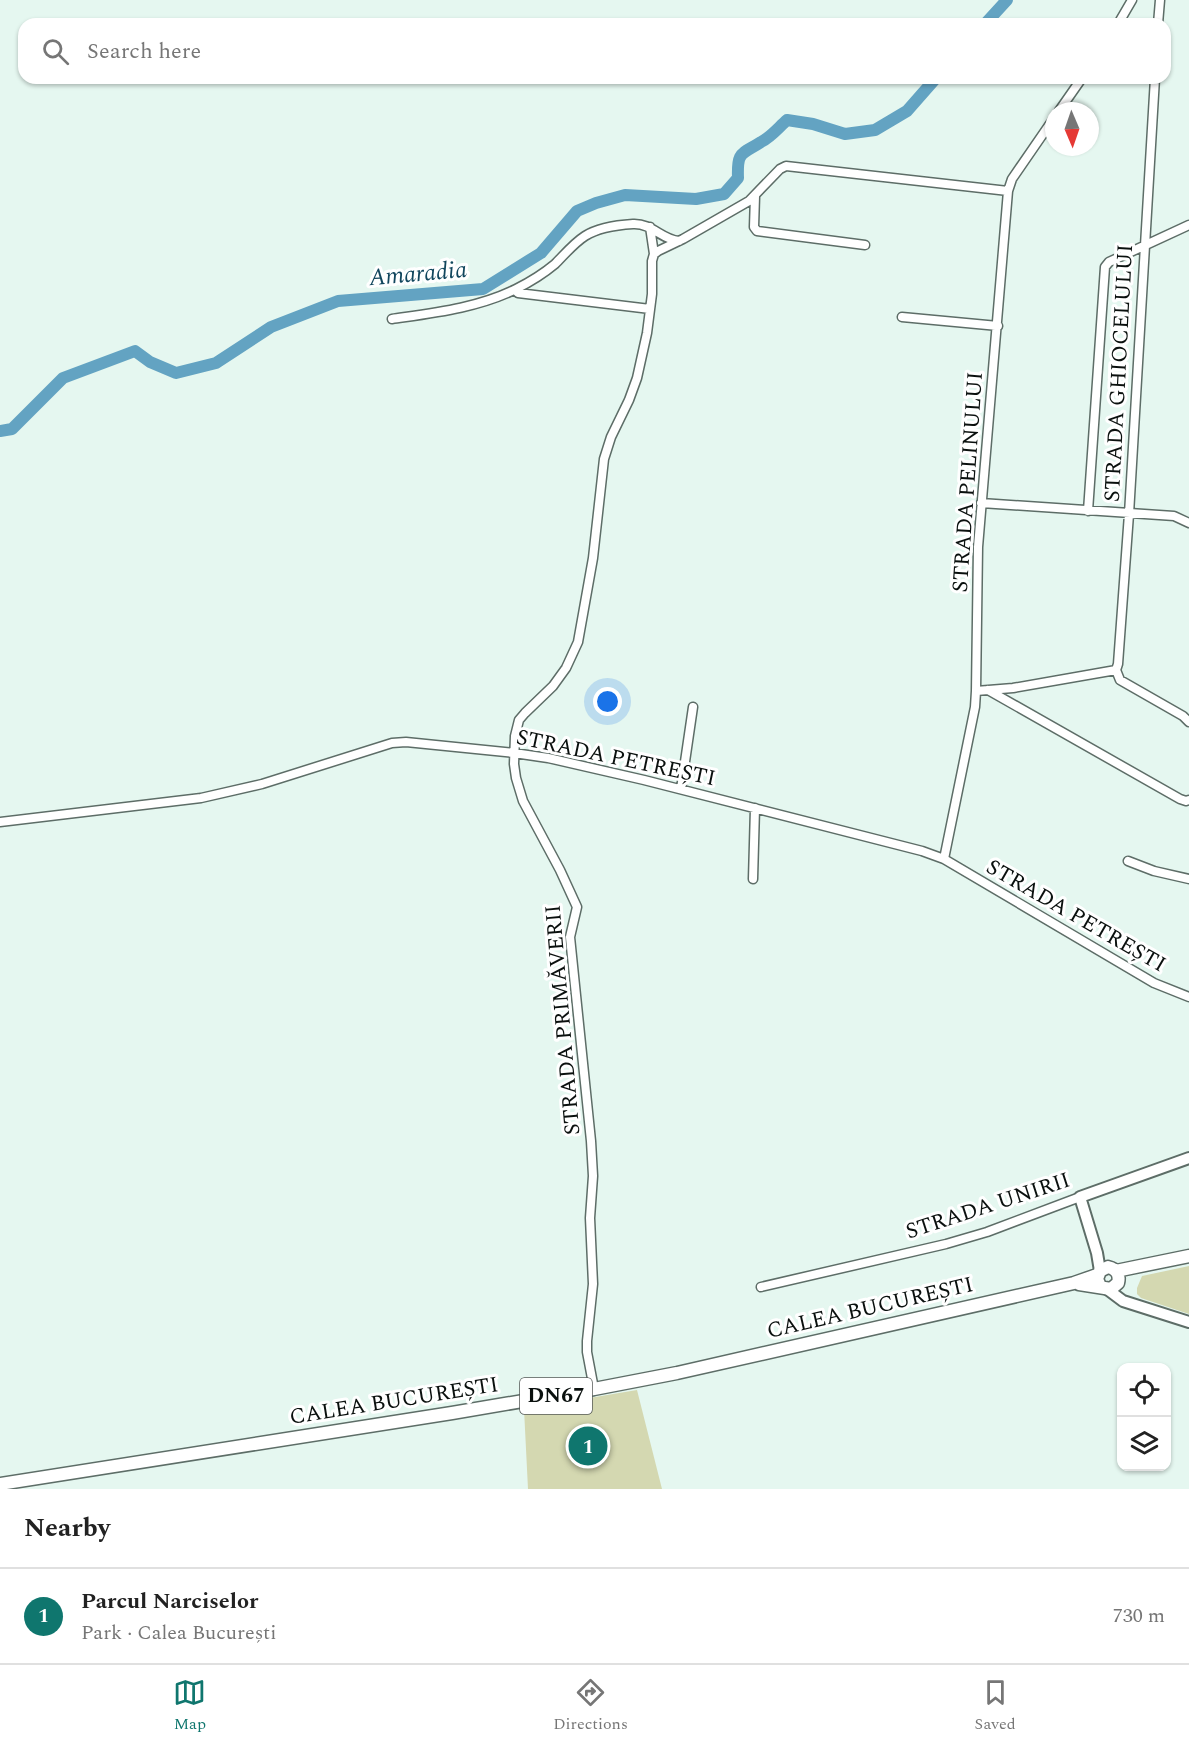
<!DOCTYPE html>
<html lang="en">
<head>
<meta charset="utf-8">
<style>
  :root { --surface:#fff; --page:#f2f2f2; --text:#222; --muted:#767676; --line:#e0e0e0; --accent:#0f766e }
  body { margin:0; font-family:Spectral,serif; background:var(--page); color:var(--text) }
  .controls { position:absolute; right:18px; bottom:18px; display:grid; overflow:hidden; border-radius:12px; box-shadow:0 2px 4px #0004 }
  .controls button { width:54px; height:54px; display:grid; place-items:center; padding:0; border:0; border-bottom:2px solid var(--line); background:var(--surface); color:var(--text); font:30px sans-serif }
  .compass { position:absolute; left:1045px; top:102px; width:54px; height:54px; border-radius:50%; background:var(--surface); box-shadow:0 2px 4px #0004; rotate:178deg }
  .you { position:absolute; left:608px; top:702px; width:21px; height:21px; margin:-15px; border:4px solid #fff; border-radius:50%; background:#1a73e8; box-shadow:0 0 0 9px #1a73e833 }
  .badge { display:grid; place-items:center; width:39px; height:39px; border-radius:50%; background:var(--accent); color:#fff; font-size:20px; font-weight:700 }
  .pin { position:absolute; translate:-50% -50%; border:3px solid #fff; box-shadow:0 2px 6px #0006 }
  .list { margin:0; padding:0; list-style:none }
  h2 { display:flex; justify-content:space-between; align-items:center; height:78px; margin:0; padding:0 24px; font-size:26px }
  h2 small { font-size:20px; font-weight:400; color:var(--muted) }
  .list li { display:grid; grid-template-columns:39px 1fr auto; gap:18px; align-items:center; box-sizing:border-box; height:96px; padding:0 24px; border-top:2px solid var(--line) }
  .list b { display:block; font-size:22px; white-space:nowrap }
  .list p { margin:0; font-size:20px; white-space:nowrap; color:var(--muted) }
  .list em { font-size:20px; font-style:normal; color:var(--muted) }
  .icon { flex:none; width:33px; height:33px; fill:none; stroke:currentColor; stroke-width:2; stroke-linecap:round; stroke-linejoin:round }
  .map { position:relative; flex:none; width:1189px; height:1489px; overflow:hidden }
  .search { position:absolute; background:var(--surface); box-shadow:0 2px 4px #0004; left:18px; right:18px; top:18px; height:66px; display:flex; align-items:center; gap:15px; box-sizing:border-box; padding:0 21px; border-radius:18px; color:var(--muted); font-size:22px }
  .sheet { height:174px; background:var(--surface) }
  nav { display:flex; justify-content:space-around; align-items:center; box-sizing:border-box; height:84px; border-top:2px solid var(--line); background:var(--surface); font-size:16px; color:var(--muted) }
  nav a { display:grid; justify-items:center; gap:3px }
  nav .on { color:var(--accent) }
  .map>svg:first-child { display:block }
  .green { fill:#d4d8b1 }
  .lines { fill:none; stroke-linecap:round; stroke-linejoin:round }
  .river { stroke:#63a3c2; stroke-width:12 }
  .street-casing { stroke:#5d6d67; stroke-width:11 }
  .secondary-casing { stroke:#5d6d67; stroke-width:14 }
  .primary-casing { stroke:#5d6d67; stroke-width:15 }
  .street { stroke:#fff; stroke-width:8 }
  .secondary { stroke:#fff; stroke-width:10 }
  .primary { stroke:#fff; stroke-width:12 }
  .labels { text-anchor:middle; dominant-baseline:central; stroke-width:6; stroke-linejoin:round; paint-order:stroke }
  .shield { fill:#fff; stroke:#545856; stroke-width:1.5 }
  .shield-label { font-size:21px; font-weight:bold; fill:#0a100e }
  .street-label { font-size:22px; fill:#0a100e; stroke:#fff }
  .water-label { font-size:24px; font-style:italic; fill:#11465d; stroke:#fff }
</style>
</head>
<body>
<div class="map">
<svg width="1189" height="1489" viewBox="0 0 1189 1489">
  <rect width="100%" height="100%" fill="#e5f7f0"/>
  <path class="green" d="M1189,1266v48l-48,-16 -4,-4v-6l5,-12z
    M637,1390l25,99h-134l-4,-80z"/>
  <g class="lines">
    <path class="river" d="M985,24l22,-24
      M0,431l12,-2 51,-51 72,-27 15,11 26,11 40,-10 55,-36 67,-26 145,-12 58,-36 36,-42 19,-8 29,-8 71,4 28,-5 14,-16c-1,-27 3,-23 23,-36 10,-5 18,-15 26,-22l26,4 32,10 30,-4 32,-19 29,-33"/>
    <defs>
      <path id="street" d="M1118,24l14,-24
        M1158,24l2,-24
        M1059,111l23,-33
        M755,196l-1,31 3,4 108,14
        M650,227l4,27
        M515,290l3,3 132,16
        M902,317l96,9
        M392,319c41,-6 86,-11 124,-30 14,-7 27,-15 39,-25 9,-9 19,-21 30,-28 14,-9 32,-11 48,-12 19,-1 29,16 46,17
        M981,503l193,13 15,7
        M1088,511l17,-244 4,-5 80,-37
        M1116,670l4,10 63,36 6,6
        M988,690l192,109 6,2 3,-1
        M976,691l37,-3 103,-18 2,-6 11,-150 26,-436
        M681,789l12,-82
        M0,822l201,-24 61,-14 130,-41 14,-1 108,11 34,5 96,22 278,71 22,8 210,124 35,14
        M944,859l31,-152 1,-16 2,-144 30,-356 4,-12 42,-61
        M1128,861l26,10 35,8
        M753,879l2,-71
        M761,1287l185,-43 41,-12 93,-35
        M594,1389l-7,-37v-11l6,-57 -3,-66 3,-42 -2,-35 -21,-204 7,-30 -17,-37 -37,-69 -7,-23 -2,-14 1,-28 4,-16 6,-7 28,-27 13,-18 12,-26 15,-84 11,-99 7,-22 18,-37 8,-22 10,-45 5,-39v-33l2,-7 4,-3 25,-12 66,-38 31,-32 6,-3 222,25"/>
      <path id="secondary" d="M1100,1271l-3,-18 -17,-56 109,-39
        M1107,1289l16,12 66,21"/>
      <path id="primary" d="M1116,1271l73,-15
        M1079,1284l32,5 7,-6c2,-8 -1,-14 -10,-16l-8,4 -3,8 3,7
        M0,1484l452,-71 142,-24 83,-16 397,-90 23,-8"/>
    </defs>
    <use href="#street" class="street-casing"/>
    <use href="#secondary" class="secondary-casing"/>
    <use href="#primary" class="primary-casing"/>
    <use href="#street" class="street"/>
    <use href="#secondary" class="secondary"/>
    <use href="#primary" class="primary"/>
  </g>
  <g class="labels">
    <rect class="shield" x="520" y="1378" width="72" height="36" rx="4.5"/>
    <g class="shield-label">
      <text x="556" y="1396">DN67</text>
    </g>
    <g class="street-label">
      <text transform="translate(1119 373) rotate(-87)">STRADA GHIOCELULUI</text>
      <text transform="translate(968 482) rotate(-86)">STRADA PELINULUI</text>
      <text transform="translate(616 758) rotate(12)">STRADA PETREȘTI</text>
      <text transform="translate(1076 916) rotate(30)">STRADA PETREȘTI</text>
      <text transform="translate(563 1020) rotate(-95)">STRADA PRIMĂVERII</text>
      <text transform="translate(988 1206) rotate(-18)">STRADA UNIRII</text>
      <text transform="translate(870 1308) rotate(-13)">CALEA BUCUREȘTI</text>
      <text transform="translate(394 1401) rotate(-9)">CALEA BUCUREȘTI</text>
    </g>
    <g class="water-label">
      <text transform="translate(418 274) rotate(-5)">Amaradia</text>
    </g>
  </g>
</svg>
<div class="controls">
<button><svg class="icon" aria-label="locate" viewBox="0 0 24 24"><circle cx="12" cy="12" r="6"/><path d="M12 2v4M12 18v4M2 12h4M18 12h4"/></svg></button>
<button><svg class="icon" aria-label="layers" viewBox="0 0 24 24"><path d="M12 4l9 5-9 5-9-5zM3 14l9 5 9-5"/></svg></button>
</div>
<svg class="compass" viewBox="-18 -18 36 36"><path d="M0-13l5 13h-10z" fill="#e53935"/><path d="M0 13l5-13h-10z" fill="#767676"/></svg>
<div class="you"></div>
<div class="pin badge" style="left:588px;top:1446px">1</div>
<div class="search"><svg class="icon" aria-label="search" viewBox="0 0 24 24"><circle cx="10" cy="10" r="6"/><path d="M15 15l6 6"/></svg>Search here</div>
</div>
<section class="sheet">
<h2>Nearby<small></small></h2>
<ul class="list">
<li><span class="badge">1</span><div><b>Parcul Narciselor</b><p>Park · Calea București</p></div><em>730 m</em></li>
</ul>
</section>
<nav>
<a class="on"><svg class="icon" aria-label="map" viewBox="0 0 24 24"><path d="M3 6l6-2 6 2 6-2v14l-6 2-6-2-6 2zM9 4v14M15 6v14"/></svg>Map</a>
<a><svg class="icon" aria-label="directions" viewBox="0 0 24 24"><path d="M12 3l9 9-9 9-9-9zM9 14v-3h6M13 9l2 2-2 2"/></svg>Directions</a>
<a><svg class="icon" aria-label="saved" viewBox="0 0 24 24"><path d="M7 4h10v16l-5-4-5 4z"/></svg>Saved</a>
</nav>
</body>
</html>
